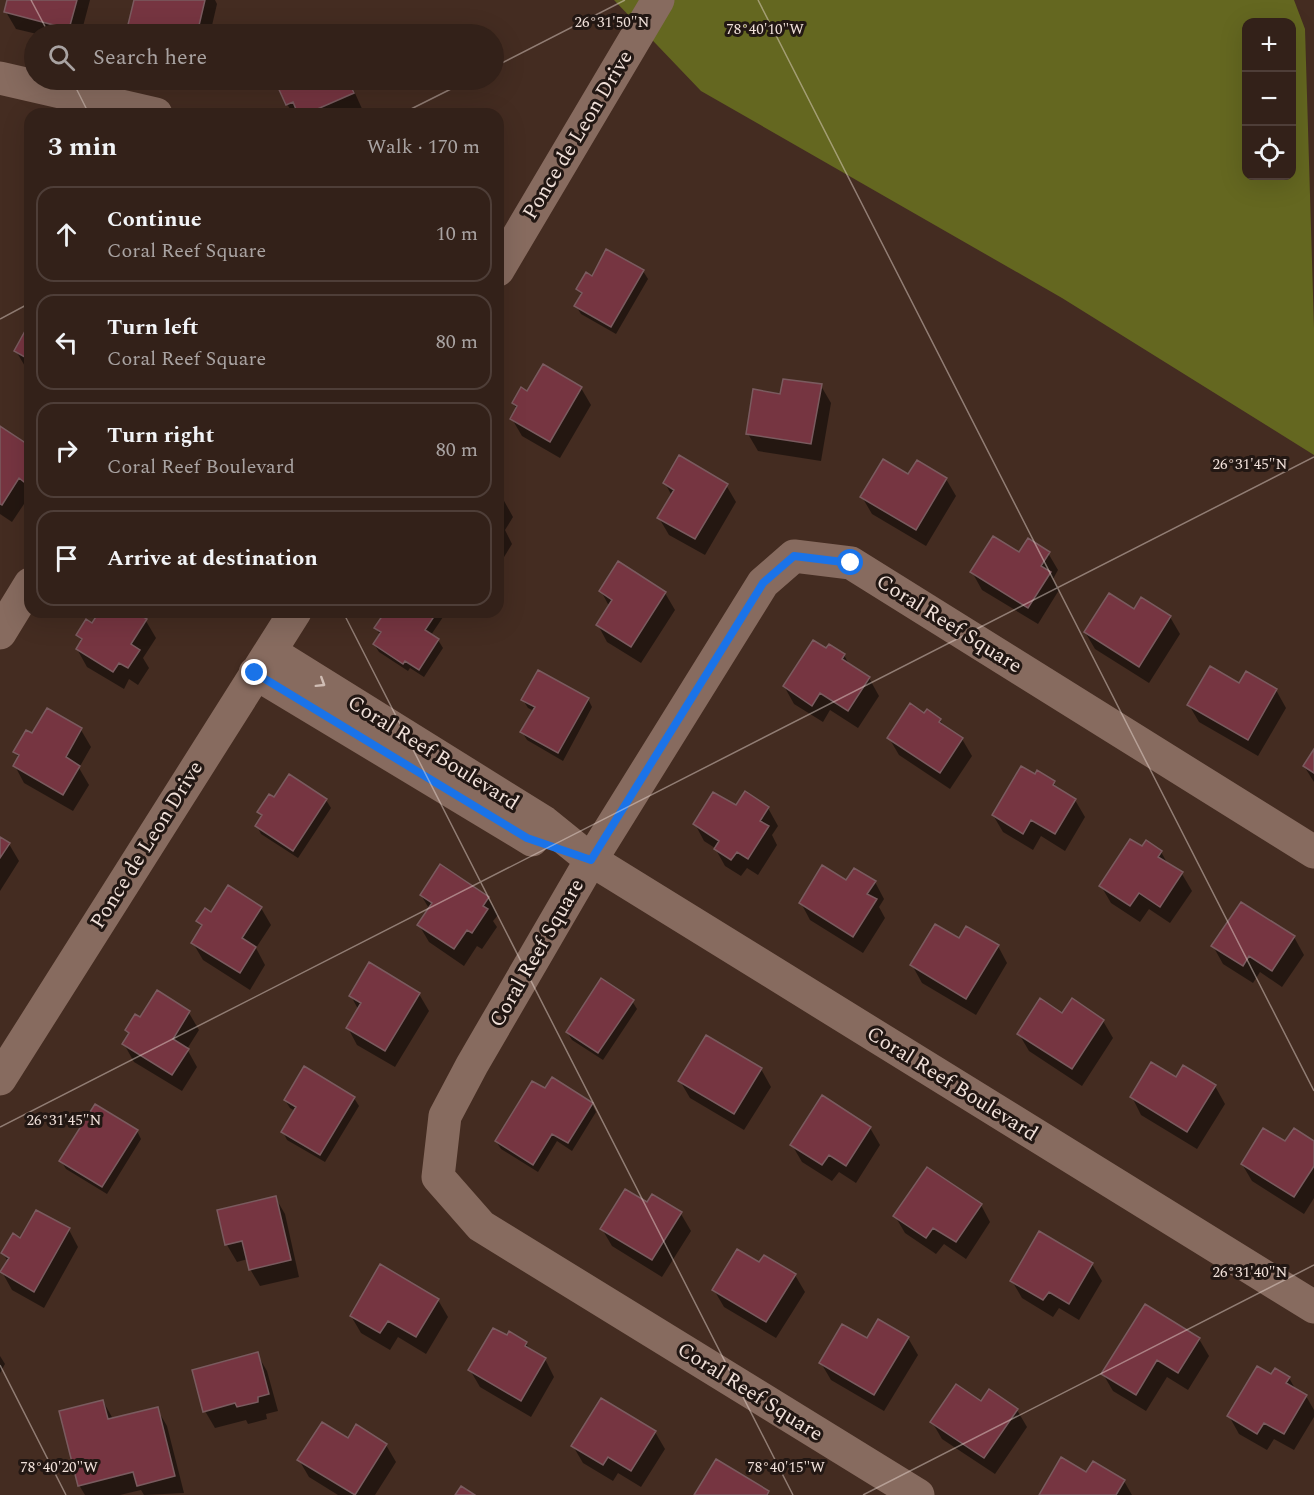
<!DOCTYPE html>
<html lang="en">
<head>
<meta charset="utf-8">
<style>
  :root { --surface:#332119; --page:#3e2e26; --text:#f1f3f6; --muted:#a9a3a2; --line:#4e3e38 }
  body { margin:0; font-family:Spectral,serif; background:var(--page); color:var(--text) }
  .controls { position:absolute; right:18px; top:18px; display:grid; overflow:hidden; border-radius:12px; box-shadow:0 6px 24px #0002 }
  .controls button { width:54px; height:54px; display:grid; place-items:center; padding:0; border:0; border-bottom:2px solid var(--line); background:var(--surface); color:var(--text); font:30px sans-serif }
  .stop { position:absolute; width:18px; height:18px; margin:-14px; border:4px solid #1a73e8; border-radius:50%; background:#fff }
  .stop.end { background:#1a73e8; border-color:#fff; box-shadow:0 2px 6px #0008 }
  .list { margin:0; padding:0; list-style:none }
  h2 { display:flex; justify-content:space-between; align-items:center; height:78px; margin:0; padding:0 24px; font-size:26px }
  h2 small { font-size:20px; font-weight:400; color:var(--muted) }
  .list li { display:grid; grid-template-columns:39px 1fr auto; gap:18px; align-items:center; box-sizing:border-box; height:96px; margin:0 12px 12px; padding:0 12px; border:2px solid var(--line); border-radius:18px }
  .list b { display:block; font-size:22px; white-space:nowrap }
  .list p { margin:0; font-size:20px; white-space:nowrap; color:var(--muted) }
  .list em { font-size:20px; font-style:normal; color:var(--muted) }
  .icon { flex:none; width:33px; height:33px; fill:none; stroke:currentColor; stroke-width:2; stroke-linecap:round; stroke-linejoin:round }
  .map { position:relative; flex:none; width:1314px; height:1495px; overflow:hidden }
  .search { position:absolute; background:var(--surface); box-shadow:0 6px 24px #0002; left:24px; top:24px; width:480px; height:66px; display:flex; align-items:center; gap:15px; box-sizing:border-box; padding:0 21px; border-radius:33px; color:var(--muted); font-size:22px }
  .panel { position:absolute; background:var(--surface); box-shadow:0 6px 24px #0002; left:24px; top:108px; width:480px; height:510px; border-radius:18px }
  .map>svg:first-child { display:block }
  .forest { fill:#646720; fill-rule:evenodd }
  .shadow { fill:#0007 }
  .building { fill:#763541; stroke:#7a5b5f; stroke-width:1.5 }
  .lines { fill:none; stroke-linecap:round; stroke-linejoin:round }
  .minor { stroke:#876b5f; stroke-width:33 }
  .oneway { stroke:#d0bdb4 }
  .route { stroke:#1a73e8; stroke-width:8 }
  .ticks { fill:none; stroke:#f0e0d9; stroke-width:1.5; stroke-opacity:0.45 }
  .labels { text-anchor:middle; dominant-baseline:central; stroke-width:6; stroke-linejoin:round; paint-order:stroke }
  .street-label { font-size:21px; fill:#f0e0d9; stroke:#221713 }
  .ticks-label { font-size:15px; text-anchor:middle; fill:#f0e0d9; stroke:#221713; stroke-width:6; stroke-linejoin:round; paint-order:stroke }
</style>
</head>
<body>
<div class="map">
<svg width="1314" height="1495" viewBox="0 0 1314 1495">
  <rect width="100%" height="100%" fill="#442c21"/>
  <path class="forest" d="M614,0h680l11,29 9,299v127l-252,-157 -361,-207zM1246,22h46v154h-46z"/>
  <path class="shadow" d="M9,0h81l-9,34h-44l-21,-5 -10,-17z
    M136,0h79l2,4 -7,30h-81z
    M285,80h64l14,31 -8,3h-62l-6,-10z
    M643,271l5,8 -32,55 -35,-20 -5,-8 6,-10 -4,-7 14,-11z
    M30,325v45l-4,-2 -10,-17z
    M821,386l10,17 -10,58 -63,-10 -10,-17 33,-38z
    M581,388l10,17 -31,53 -38,-22 -10,-17 5,-9 -4,-7 14,-10z
    M0,428l30,19v48l-18,27 -12,-8z
    M909,476l37,3 10,17 -30,50 -54,-32 -10,-17z
    M665,483l61,2 10,17 -31,53 -36,-20 -10,-17 13,-22z
    M498,496l5,3 10,18 -8,13 7,14 -14,23z
    M1048,553l10,17 -5,9 6,11 -21,34 -56,-34 -10,-18 47,-18z
    M601,591l64,2 10,17 -34,53 -34,-21 -9,-17 11,-19z
    M1135,611l35,6 10,17 -31,49 -54,-34 -10,-17z
    M101,612h31l14,9 10,17 -13,20 6,10 -11,17 -9,-6 -5,10 -37,-22 -10,-18 5,-7 -4,-7 14,-10z
    M395,612h45l3,5 -12,18 7,5 5,8 -19,29 -14,-9 -2,3 -29,-19 -5,-8 6,-9 -4,-7 16,-11z
    M826,650l18,5 6,11 19,12 10,18 -21,32 -28,-18 -7,12 -29,-18 -10,-18z
    M1240,685l36,5 10,18 -28,48 -59,-34 -10,-17z
    M588,699l4,8 -29,54 -36,-21 -5,-8 12,-21 -6,-3 -5,-8z
    M48,710l33,20 10,17 -12,21 10,17 -16,26 -49,-28 -9,-17 4,-7 -4,-7 18,-17z
    M925,715l15,5 5,8 17,11 10,17 -22,33 -51,-34 -10,-17z
    M1314,752v30l-10,-16z
    M1053,782l4,7 18,11 10,17 -20,34 -24,-15 -8,14 -30,-18 -10,-17z
    M745,793l23,15 10,18 -6,9 5,10 -19,30 -11,-7 -6,8 -16,-10 -10,-18 -11,-7 -9,-17 41,-17z
    M274,799l52,1 5,8 -33,50 -37,-24 -4,-8 5,-9 -3,-5z
    M0,839l9,5 10,17 -19,30z
    M1142,848l19,4 8,14 13,8 10,17 -22,32 -21,-14 -9,13 -29,-19 -10,-17z
    M846,882h29l9,17 -5,8 6,11 -22,35 -53,-33 -9,-17z
    M421,895l67,3 10,17 -5,6 4,6 -15,22 -5,-3 -13,20 -35,-24 -10,-17 11,-15z
    M261,908l10,17 -15,23 9,17 -15,25 -47,-30 -10,-17 9,-15 -4,-7 13,-7z
    M1294,937l10,18 -22,32 -22,-15 -7,11 -30,-19 -10,-18z
    M960,940l38,6 9,17 -31,52 -54,-32 -10,-18z
    M157,992l32,21 10,17 -12,19 10,18 -15,24 -48,-29 -10,-18 6,-8 -4,-6 14,-11z
    M419,994l10,17 -34,56 -38,-22 -9,-17 10,-19 -7,-13z
    M632,1001l5,8 -34,51 -31,-20 -5,-8z
    M1063,1015l40,6 10,17 -31,48 -53,-35 -10,-17z
    M761,1069l10,18 -27,43 -54,-32 -10,-17z
    M1176,1079l39,7 10,18 -28,45 -56,-34 -9,-18z
    M546,1091l46,13 4,8 -24,39 -15,-10 -19,31 -37,-23 -5,-8z
    M354,1098l5,8 -34,56 -38,-22 -4,-8 12,-21 -5,-3 -5,-8z
    M870,1128l10,17 -24,38 -17,-11 -7,9 -30,-19 -10,-17z
    M137,1131l4,8 -34,55 -41,-25 -5,-8z
    M1314,1143v55l-10,16 -52,-33 -10,-17z
    M653,1196l28,18 10,17 -29,46 -50,-31 -10,-17 46,-25z
    M275,1197l10,17 14,63 -39,9 -10,-17 -2,-10 -11,3 -10,-17z
    M981,1205l9,17 -24,37 -22,-15 -8,10 -31,-21 -10,-17z
    M69,1230l9,17 -34,61 -32,-18 -10,-18 6,-10 -5,-9 18,-13z
    M759,1264l36,11 10,17 -29,46 -52,-31 -10,-17z
    M1092,1264l10,17 -23,39 -20,-12 -6,9 -31,-19 -10,-17z
    M438,1300l10,17 -22,37 -28,-17 -8,13 -29,-17 -10,-17z
    M908,1338l10,17 -34,56 -53,-31 -10,-17 46,-23z
    M1199,1339l10,17 -21,34 -21,-13 -21,34 -33,-20 -10,-17z
    M526,1343l5,9 14,7 9,18 -23,40 -51,-30 -10,-17z
    M257,1354l10,17 11,40 -12,3 1,5 -19,5 -2,-4 -31,8 -10,-17z
    M0,1356l5,8 -5,9z
    M1272,1376l17,2 7,12 10,6 8,14v7l-20,33 -20,-11 -7,11 -28,-16 -10,-18z
    M103,1401l10,18 44,-10 10,17 17,67 -40,2 -3,-5 -21,5h-35l-6,-10z
    M981,1403l36,7 10,17 -32,47 -53,-35 -10,-17z
    M655,1432l10,17 -24,38 -23,-14 -5,8 -30,-18 -10,-17z
    M349,1440l37,5 10,17 -21,33h-37l-29,-18 -10,-17z
    M1086,1474l38,7 8,14h-92z"/>
  <path class="building" d="M7,0h70l-8,29 -65,-17z
    M134,0h71l-8,34 -71,-1z
    M283,80h65l6,13 -48,21h-8l-5,-12 -7,3 -10,-22z
    M606,249l38,21 -33,57 -37,-21 8,-13 -6,-4 10,-17 6,4z
    M30,322v38l-16,-9z
    M543,364l39,23 -32,55 -40,-23 7,-13 -5,-3 9,-16 6,4z
    M783,379l39,5 -11,60 -65,-10 7,-45 27,5z
    M0,426l30,20v27l-6,9 -5,-4 -17,27 -2,-1z
    M679,455l49,29 -33,55 -38,-21 17,-28 -11,-7z
    M883,459l25,15 9,-14 30,18 -31,52 -56,-33z
    M993,536l26,16 9,-14 22,14 -9,14 10,6 -23,36 -58,-36z
    M618,561l48,31 -35,55 -35,-22 16,-25 -13,-9z
    M1109,593l25,16 7,-12 30,19 -32,51 -55,-35z
    M99,612h35l13,7 -16,25 9,6 -12,18 -9,-5 -6,9 -37,-23 6,-10 -6,-4 10,-16 6,4z
    M385,612l7,3 2,-3h43l-12,18 14,9 -20,31 -14,-9 -2,3 -30,-20 8,-12 -7,-4z
    M813,640l13,8 3,-4 16,10 -3,5 28,18 -22,34 -28,-18 -8,13 -29,-20z
    M1210,666l29,17 7,-12 31,18 -29,51 -61,-35z
    M538,670l51,28 -31,55 -38,-21 15,-25 -14,-7z
    M910,703l14,10 3,-4 14,10 -2,3 24,16 -23,35 -53,-35z
    M47,708l35,20 -16,29 14,9 -17,29 -50,-29 6,-11 -6,-3 13,-22 6,3z
    M1314,749v24l-11,-7z
    M1021,766l14,8 2,-4 18,11 -2,4 23,14 -21,35 -24,-14 -8,14 -31,-19z
    M289,774l38,25 -34,52 -38,-25 7,-11 -5,-3 12,-18 5,3z
    M745,791l24,16 -9,14 9,5 -21,33 -11,-7 -6,8 -17,-11 5,-8 -26,-17 20,-32 23,13z
    M0,837l10,6 -10,15z
    M1130,839l12,7 4,-6 16,11 -4,6 25,15 -23,35 -21,-14 -9,13 -31,-20z
    M440,864l49,33 -6,9 5,3 -16,24 -5,-3 -13,19 -37,-24 15,-22 -12,-8z
    M822,865l24,15 8,-12 22,13 -9,13 10,5 -24,38 -54,-34z
    M228,885l34,22 -20,31 14,9 -16,26 -49,-30 11,-18 -6,-4 9,-13 6,4z
    M1241,902l54,34 -23,35 -23,-15 -6,10 -32,-20z
    M935,924l24,14 7,-12 33,19 -33,54 -56,-34z
    M369,962l51,31 -35,58 -39,-23 15,-25 -12,-7z
    M601,978l33,22 -36,53 -32,-21z
    M157,990l33,21 -17,28 16,10 -17,26 -50,-31 7,-11 -4,-3 10,-16 5,3z
    M1040,998l22,15 10,-15 32,22 -32,49 -55,-35z
    M706,1035l56,33 -28,46 -56,-33z
    M1151,1062l25,15 7,-12 33,20 -29,47 -57,-35z
    M304,1066l51,31 -35,58 -39,-23 15,-25 -12,-7z
    M552,1077l41,26 -25,40 -16,-9 -19,31 -38,-24 37,-60 13,7z
    M822,1095l49,32 -25,39 -17,-11 -7,10 -32,-20z
    M95,1104l43,26 -36,57 -43,-26z
    M1263,1128l22,13 9,-13 20,13v25l-20,31 -53,-33z
    M927,1167l55,37 -26,38 -23,-14 -7,10 -33,-22z
    M625,1189l22,13 5,-8 30,18 -30,48 -52,-31z
    M276,1196l15,64 -42,10 -7,-29 -17,4 -8,-35z
    M36,1210l34,18 -36,64 -34,-20 9,-14 -8,-5 12,-20 7,5z
    M1039,1231l54,32 -24,41 -20,-12 -6,8 -33,-19z
    M737,1249l22,13 5,-7 32,19 -30,48 -54,-32z
    M380,1264l59,35 -23,38 -28,-16 -8,12 -30,-17z
    M1145,1304l55,34 -22,35 -21,-13 -21,35 -35,-21z
    M878,1319l31,18 -35,58 -55,-32 23,-39 25,14z
    M493,1328l14,7 2,-4 18,11 -2,4 21,12 -25,43 -53,-31z
    M258,1352l11,42 -11,3v5l-21,5 -2,-4 -32,9 -11,-42z
    M1257,1366l14,8 4,-6 15,9 -4,6 21,12 -23,39 -20,-11 -7,11 -30,-18z
    M956,1384l25,17 8,-12 29,20 -34,49 -54,-36z
    M601,1398l55,33 -25,40 -23,-14 -5,8 -32,-19z
    M103,1400l5,19 50,-12 17,69 -38,10 -4,-14 -55,14 -19,-75z
    M322,1422l26,16 8,-14 31,20 -32,51 -58,-35z
    M1061,1457l25,15 7,-11 32,19 -9,15h-77z
    M716,1459l53,32 -2,4h-73z
    M461,1486l14,9h-20z"/>
  <g class="lines">
    <path class="minor" d="M0,78l156,36
      M498,270l160,-270
      M0,633l30,-49
      M271,652l273,170 47,38 723,447
      M255,673l277,167
      M0,1079l295,-467
      M918,1495l-437,-269 -43,-49 7,-61 27,-51 119,-205 172,-277 31,-27 57,7 463,289"/>
  </g>
  <defs><path id="oneway-chevron" d="M-2-3.5L2.5 0L-2 3.5" fill="none" stroke-width="1.6" stroke-linecap="round" stroke-linejoin="round" transform="scale(1.5)"/></defs>
  <use class="oneway" href="#oneway-chevron" transform="translate(321 683) rotate(32)"/>
  <g class="lines">
    <path class="route" d="M255,673l272,165 64,22 172,-277 31,-27 57,7"/>
  </g>
  <path class="ticks" d="M31,0l18,34M758,0l556,1091M494,67l131,-67M72,80l17,34M401,114l68,-34M0,319l30,-16M343,612l450,883M0,1127l1314,-670M0,1365l66,130M863,1495l451,-230"/>
  <g class="labels">
    <g class="street-label">
      <text transform="translate(578 135) rotate(-59)">Ponce de Leon Drive</text>
      <text transform="translate(949 624) rotate(32)">Coral Reef Square</text>
      <text transform="translate(433 753) rotate(32)">Coral Reef Boulevard</text>
      <text transform="translate(147 845) rotate(-58)">Ponce de Leon Drive</text>
      <text transform="translate(537 953) rotate(-60)">Coral Reef Square</text>
      <text transform="translate(952 1084) rotate(32)">Coral Reef Boulevard</text>
      <text transform="translate(750 1392) rotate(32)">Coral Reef Square</text>
    </g>
  </g>
  <g class="ticks-label">
    <text x="612" y="27">26°31'50"N</text>
    <text x="765" y="34">78°40'10"W</text>
    <text x="1250" y="469">26°31'45"N</text>
    <text x="64" y="1125">26°31'45"N</text>
    <text x="1250" y="1277">26°31'40"N</text>
    <text x="59" y="1472">78°40'20"W</text>
    <text x="786" y="1472">78°40'15"W</text>
  </g>
</svg>
<div class="controls">
<button>+</button>
<button>−</button>
<button><svg class="icon" aria-label="locate" viewBox="0 0 24 24"><circle cx="12" cy="12" r="6"/><path d="M12 2v4M12 18v4M2 12h4M18 12h4"/></svg></button>
</div>
<div class="stop" style="left:851px;top:563px"></div>
<div class="stop end" style="left:255px;top:673px"></div>
<div class="search"><svg class="icon" aria-label="search" viewBox="0 0 24 24"><circle cx="10" cy="10" r="6"/><path d="M15 15l6 6"/></svg>Search here</div>
<section class="panel">
<h2>3 min<small>Walk · 170 m</small></h2>
<ul class="list">
<li><svg class="icon" aria-label="ahead" viewBox="0 0 24 24"><path d="M12 20V5M6 11l6-6 6 6"/></svg><div><b>Continue</b><p>Coral Reef Square</p></div><em>10 m</em></li>
<li><svg class="icon" aria-label="left" viewBox="0 0 24 24"><path d="M17 20v-9H6M10 6l-5 5 5 5"/></svg><div><b>Turn left</b><p>Coral Reef Square</p></div><em>80 m</em></li>
<li><svg class="icon" aria-label="right" viewBox="0 0 24 24"><path d="M7 20v-9h11M14 6l5 5-5 5"/></svg><div><b>Turn right</b><p>Coral Reef Boulevard</p></div><em>80 m</em></li>
<li><svg class="icon" aria-label="arrive" viewBox="0 0 24 24"><path d="M6 21V4h12l-3 4 3 4H6"/></svg><div><b>Arrive at destination</b></div></li>
</ul>
</section>
</div>
</body>
</html>
